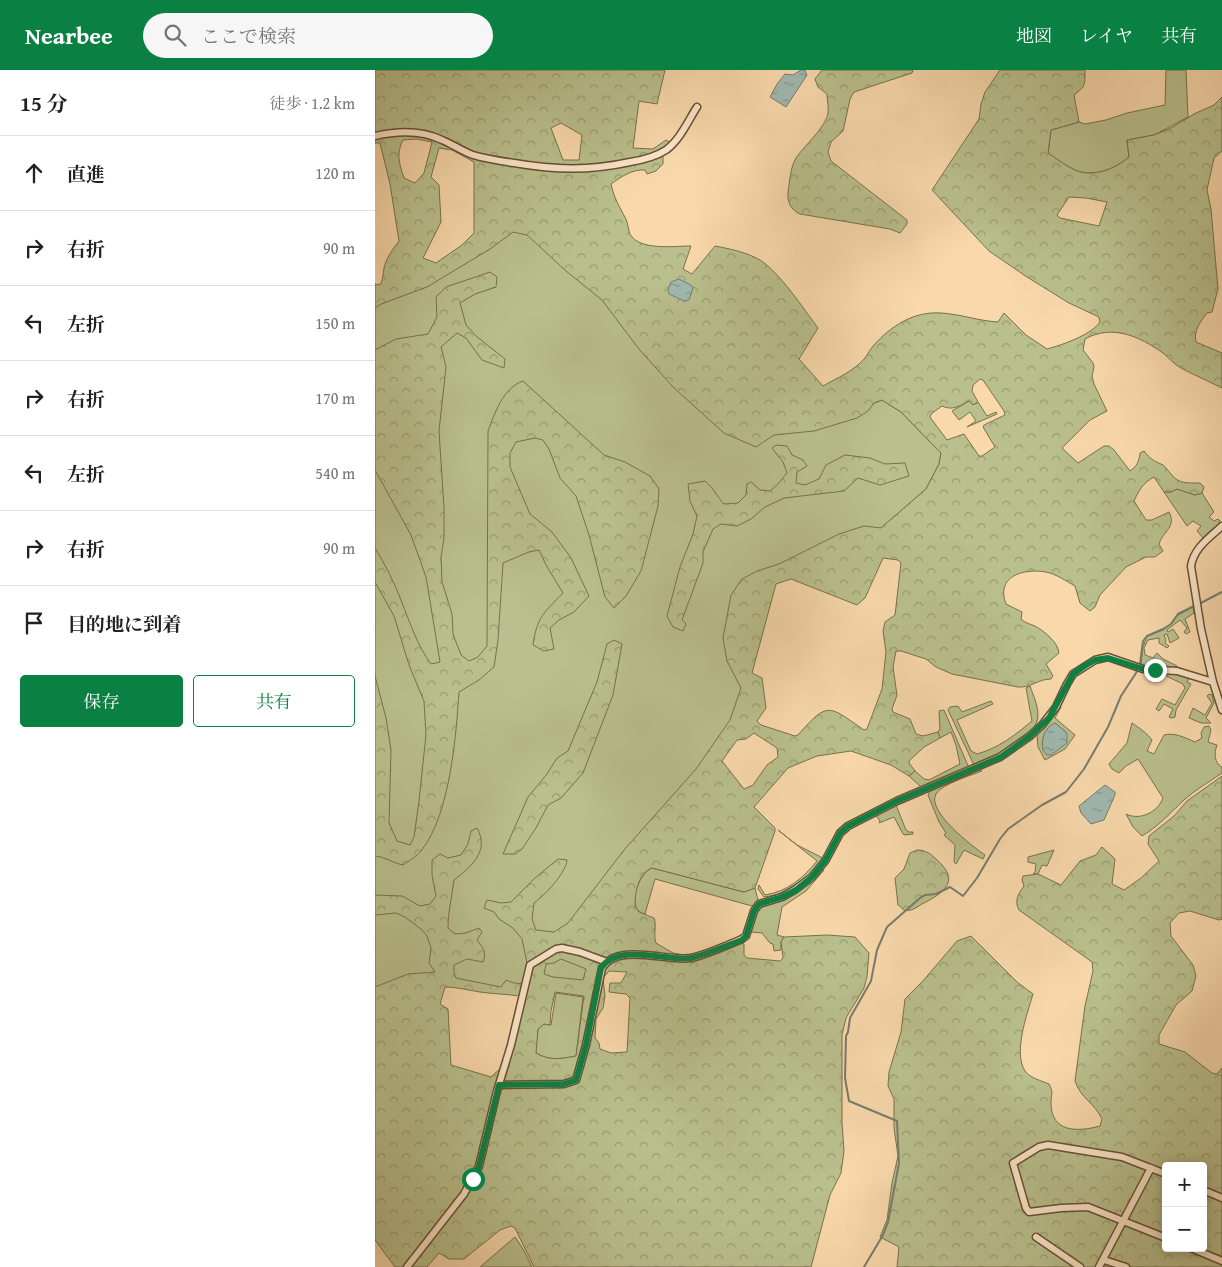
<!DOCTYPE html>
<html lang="ja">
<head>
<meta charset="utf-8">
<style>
  :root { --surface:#fff; --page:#f6f6f6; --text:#202124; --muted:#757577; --line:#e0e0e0; --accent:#0b8043 }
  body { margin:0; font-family:"Gentium Book Plus","Noto Serif JP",serif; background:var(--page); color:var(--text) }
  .controls { position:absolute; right:15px; bottom:15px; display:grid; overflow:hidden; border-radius:5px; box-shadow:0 2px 12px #0003 }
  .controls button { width:45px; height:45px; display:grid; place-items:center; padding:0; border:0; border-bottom:1px solid var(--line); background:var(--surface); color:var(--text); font:25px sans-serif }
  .stop { position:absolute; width:15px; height:15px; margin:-11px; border:4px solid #0b8043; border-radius:50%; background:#fff }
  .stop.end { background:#0b8043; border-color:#fff; box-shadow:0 1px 5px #0008 }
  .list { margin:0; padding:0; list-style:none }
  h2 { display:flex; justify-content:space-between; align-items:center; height:65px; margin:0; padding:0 20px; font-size:21px }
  h2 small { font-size:16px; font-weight:400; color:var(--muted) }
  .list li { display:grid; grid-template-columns:32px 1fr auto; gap:15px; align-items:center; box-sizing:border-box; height:75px; padding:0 20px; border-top:1px solid var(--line) }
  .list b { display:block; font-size:19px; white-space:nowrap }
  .list em { font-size:16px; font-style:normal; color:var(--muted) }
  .actions { display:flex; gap:10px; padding:15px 20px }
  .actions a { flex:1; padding:11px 0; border:1px solid var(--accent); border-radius:5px; text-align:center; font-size:18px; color:var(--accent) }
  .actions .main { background:var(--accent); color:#fff }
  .icon { flex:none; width:28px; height:28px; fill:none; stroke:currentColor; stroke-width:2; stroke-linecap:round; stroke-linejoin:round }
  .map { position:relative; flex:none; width:847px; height:1197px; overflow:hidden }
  header { display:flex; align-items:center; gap:30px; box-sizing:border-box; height:70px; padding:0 25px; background:var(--accent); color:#fff }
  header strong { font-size:24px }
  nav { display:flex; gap:28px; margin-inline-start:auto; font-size:18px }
  .search { width:350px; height:45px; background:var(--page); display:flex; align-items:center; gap:12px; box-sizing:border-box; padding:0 18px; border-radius:28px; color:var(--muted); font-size:19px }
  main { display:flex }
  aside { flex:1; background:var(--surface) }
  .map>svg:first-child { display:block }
  .green { fill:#b9c08d; stroke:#7a704c; fill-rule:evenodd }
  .forest { fill:url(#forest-crowns); stroke:#7a704c; fill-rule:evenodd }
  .water { fill:url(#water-ripples); stroke:#787c6f }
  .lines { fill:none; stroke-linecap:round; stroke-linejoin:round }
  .stream { stroke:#787c6f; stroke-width:2 }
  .minor-casing { stroke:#6a4f34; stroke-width:9 }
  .minor { stroke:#fbe6c9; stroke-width:6 }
  .route { stroke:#0b8043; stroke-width:6 }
</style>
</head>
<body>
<header>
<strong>Nearbee</strong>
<div class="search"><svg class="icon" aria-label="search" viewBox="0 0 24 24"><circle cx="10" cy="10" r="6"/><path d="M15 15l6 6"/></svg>ここで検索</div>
<nav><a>地図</a><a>レイヤ</a><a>共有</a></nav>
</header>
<main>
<aside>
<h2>15 分<small>徒歩 · 1.2 km</small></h2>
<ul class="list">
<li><svg class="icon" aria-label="ahead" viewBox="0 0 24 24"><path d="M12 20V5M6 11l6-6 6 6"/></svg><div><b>直進</b></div><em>120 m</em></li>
<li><svg class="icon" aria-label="right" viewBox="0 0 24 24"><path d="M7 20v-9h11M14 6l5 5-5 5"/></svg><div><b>右折</b></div><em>90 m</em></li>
<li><svg class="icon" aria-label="left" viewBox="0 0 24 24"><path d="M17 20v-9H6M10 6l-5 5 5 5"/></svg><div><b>左折</b></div><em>150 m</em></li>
<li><svg class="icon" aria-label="right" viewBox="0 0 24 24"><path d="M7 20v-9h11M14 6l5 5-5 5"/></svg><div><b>右折</b></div><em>170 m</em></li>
<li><svg class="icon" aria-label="left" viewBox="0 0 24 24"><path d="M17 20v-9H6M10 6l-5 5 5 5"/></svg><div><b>左折</b></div><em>540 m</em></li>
<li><svg class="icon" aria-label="right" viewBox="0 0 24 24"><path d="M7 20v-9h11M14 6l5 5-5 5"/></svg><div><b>右折</b></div><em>90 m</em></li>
<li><svg class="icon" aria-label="arrive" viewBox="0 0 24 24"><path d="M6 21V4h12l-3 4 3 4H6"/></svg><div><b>目的地に到着</b></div></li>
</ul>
<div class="actions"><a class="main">保存</a><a>共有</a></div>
</aside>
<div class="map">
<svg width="847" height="1197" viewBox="0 0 847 1197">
  <defs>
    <pattern id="forest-crowns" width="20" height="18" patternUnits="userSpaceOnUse" patternTransform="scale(1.25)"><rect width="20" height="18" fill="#b9c08d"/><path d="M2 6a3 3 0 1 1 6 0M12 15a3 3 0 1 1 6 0" fill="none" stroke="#989c72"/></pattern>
    <pattern id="water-ripples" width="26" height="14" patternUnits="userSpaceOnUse" patternTransform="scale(1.25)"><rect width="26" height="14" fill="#a0b9b1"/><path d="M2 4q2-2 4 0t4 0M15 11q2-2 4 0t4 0" fill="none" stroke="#84968e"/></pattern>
  </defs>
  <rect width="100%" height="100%" fill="#f9d9ac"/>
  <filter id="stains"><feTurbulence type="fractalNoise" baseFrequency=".004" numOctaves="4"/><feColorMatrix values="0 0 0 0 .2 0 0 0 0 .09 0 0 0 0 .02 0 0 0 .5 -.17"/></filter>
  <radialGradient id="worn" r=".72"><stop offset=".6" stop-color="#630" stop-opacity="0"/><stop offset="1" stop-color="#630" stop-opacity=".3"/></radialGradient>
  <path class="green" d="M791,0h20l2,47 -34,18 -27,5 2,17c-14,12 -36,21 -54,13 -9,-4 -18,-11 -27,-16l3,-24 28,-8 6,2 21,-4 21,-7 38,-8z
    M137,155l14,5 291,197 65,-27 19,12 40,41 -2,11 -13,25 -45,39 -117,53 -29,90 24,18 -112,146 -54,155 -77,2 -63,-9 -78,36v-717z
    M594,331l7,3 2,-2 9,14 9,-4 1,2 -30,13 9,-6 -6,-9 -11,8 -7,-9z
    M802,419l18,6 7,-2 12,19 -5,5 5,4 4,-2 2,2 -3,6 -13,12 -7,-8 4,-5 -8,-5 -6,5 -23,-34h7z
    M818,537l1,6 -9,6 5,13 -4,2 -2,-2 3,-4 -7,-8 -13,10 1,2 5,-3 6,9 -9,5 -3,-9 -3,1 2,5 -1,3 4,3 -2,2 -8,-5v-5l-11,2 -4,8 1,7 8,3 4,-5 6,6 14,7 -1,2h-25l-10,-3 2,-18 4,-11 16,-6 8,-6 7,-9z
    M786,603h10l18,5 -2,4 4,2 -15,26 -1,7 -4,1 -2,-1 4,-8 -9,-5 -5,7 -3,-2 6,-10 13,6 10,-17 -2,-4 -21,-10 -1,1z
    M655,616c3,9 8,19 8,29 1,22 -47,43 -64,50l-26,-55 2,-3 8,-1 4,6 29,-11 2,3 -36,16 14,31 6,3c22,-6 38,-19 55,-33l-6,-33z
    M834,624l3,1 2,8 -8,15 5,5h-10l-12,-5 4,-10 12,7 7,-12 -5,-7z
    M686,637l-6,11 20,17 -10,14 -20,11 -7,-13 -1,-12zM680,653l12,10 -24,17c-3,-13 3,-19 12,-27z
    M569,640l25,58 -45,19h-3l-12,-11 6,-5 9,8 5,1 31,-16 -4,-19 -5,-13 -11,6 -2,-6 2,-3 -1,-18z
    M757,653c6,4 16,11 20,17l-5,11 7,3 10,-19c10,-3 22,3 31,7l7,-4 -1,-5 3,-6 5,-1 2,4 -3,12 9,3c-3,8 -3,18 5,22v6c-13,9 -27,17 -38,27 -14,13 -25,26 -42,36l-9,-9 -7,-13c14,7 32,-2 37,-16l-25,-39 -12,7 -7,7 -7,-4 -3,-5 18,-21z
    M605,699l2,2c-10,4 -40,13 -46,23 -10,17 37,53 49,61l-2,4 -19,-9 -8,14 -2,-2 1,-17 -11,-10 2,-2 -7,-11 -11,-27 2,-4z
    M521,735l10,25 3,2h4v2l-9,1 -1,-1 -9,-17 -15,6 1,-2 -5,-7z
    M403,760l19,15 24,12 1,4c-15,19 -33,33 -58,36l-6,-8 1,-4 6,10c23,-4 37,-16 52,-34z
    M679,780l-7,16 -5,-1 -4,9h-5l2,-2 1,-8 -8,-2v-5z
    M277,798l92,24 11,-4 3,12 -6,6 -97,-27 -10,35c-4,-1 -8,-3 -9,-7 -5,-11 5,-35 16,-39z
    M449,800l-18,21 -24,16 -5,28 7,2 -3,5v8l-7,1 -1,-7 -3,-1 -8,-10 -11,-1 6,-20 6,-8 28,-9 16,-10 14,-14z
    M181,923l27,4 -7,59c-16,3 -26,5 -41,-3l3,-24 6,-5 7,1z
    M140,1167l8,12 9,18h-52z"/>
  <path class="forest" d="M0,0h290l-8,34 -18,-3 -6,47 20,1 13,-9 5,3 -8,13v8l-7,7 -9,3 -2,-4c-13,-1 -24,7 -34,14 3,14 8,22 15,35 2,5 2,10 4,15 9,17 44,12 61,12l-8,23 9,5 23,-28c15,3 31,6 45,14 20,13 43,48 58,68l-19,31 24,27c14,-8 31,-15 42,-28 3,-4 5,-9 9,-13 17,-19 40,-34 67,-32 19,1 38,8 57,9l6,-9 22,22 21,14c15,-4 44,-14 53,-27l-1,-5 -30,-14 -42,-26 -38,-26 -57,-61 47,-71 2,-15 4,-12 15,-22h85c0,15 1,16 -11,25l5,27 -28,8 -3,23c9,6 18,13 27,17 18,8 40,-1 54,-13l-2,-17 27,-5 17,-7 23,-14 20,-9 8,-8v54l-8,7 -7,32 4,19 7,80 -6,23 -5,1c-6,8 -14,18 -11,29l26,11v35c-14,-7 -28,-13 -41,-20 -7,-4 -12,-10 -18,-15 -24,-17 -51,-29 -78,-14l-2,11 10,13 1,4 -2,9 2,8 13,27 -17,9 -28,28 16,15 26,-17h5l5,4 16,21c7,-5 9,-9 10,-18l4,-2c6,8 10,10 19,14 3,2 5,6 8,9 7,10 17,9 29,9l4,4 -2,6 -7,2 -18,-6 -6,3h-7l-10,-15c-11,6 -15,13 -20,24l12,19h6l17,-8c8,15 -6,19 -10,32l4,7 -8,6h-9l-20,10 -26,28 -5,12 -5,4 -10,-8 -5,-17c-9,-5 -19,-12 -29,-14 -22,-4 -51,4 -40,32l16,8 -1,7c4,4 9,5 14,7 9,5 23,16 24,27l-13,11 7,12 -2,3c-13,0 -20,9 -33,8l-66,-13 -16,-7 -10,-8 -25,-8h-5l-3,16 4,28 -5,14 1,3 17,7 6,15 7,2 15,-4 2,6 -16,9 -15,14v2l6,8 -6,5 -18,-11 -40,-14 -34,5 -29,12 -34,39 21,21v3l-20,57 -11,4 -92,-24c-14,5 -17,25 -17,38l4,6 15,6c3,8 -1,17 2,25l17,10 22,4 47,-14 2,1v11l3,3 33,3 3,-3 -2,-16 3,-5 43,-2 28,2 14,16 -2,24 -3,11 -18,30 -4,17v88l2,28 -3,22 -11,22 -19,72h-277l-19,-39 -4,-2 -11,4 -36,29h-15l-10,-6 -12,14h-32l-20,-27v-253l33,-13 27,-2 -6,-9 2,-15 -4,-12 -6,-7 -16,-12 -9,-4 -21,2v-20l27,1 18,10 10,-2 6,-8 -4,-21v-15l8,-6 8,4 13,-3 7,-11 3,-13 6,-3c13,23 -6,39 -23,52 -2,16 -6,32 -6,48l7,6 11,-1 13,-5 3,4 -5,8c6,8 10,12 6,22l-16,-3 -13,6v8l2,5 45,9 5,-7c9,4 17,6 24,-2l-8,-39 -9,-11 -14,-9 -5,-7 -10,-4 3,-8 14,3 10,-1 24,-24 23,-19 9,1c-1,13 -22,35 -33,43l-2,16 4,11 18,2 14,-9 56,-73 72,-81 34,-49 11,-32 -14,-27 -4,-23 8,-43 11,-16 15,-8 22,-7 60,-30 25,-8 17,2 45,-39 13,-25 2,-11 -40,-41 -19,-12 -8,3 -6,8 -11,7 -43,13 -40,4 -18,12 -32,-14 -51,-46 -34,-38 -37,-49 -36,-29 -39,-36 -14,-3 -23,17 -63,38 -46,17 -6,4v-25v2l6,-1c2,-6 2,-10 3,-16 2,-10 9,-19 15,-27l-9,-57 -10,-41h-5zM186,53l21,12 -3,25h-16l-12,-32zM41,69l16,3 -8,31 -9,10 -11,-5c-5,-14 -8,-25 -1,-38zM64,78l13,2 22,12v71l-12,12 -26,18 -13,-5 18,-36 -2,-37 -8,-8zM694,127l17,1 21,4 -8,24 -39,-8 -3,-3zM605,309l3,1 21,31 1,4 -21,10 -1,2 12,20 -13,9h-3l-15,-22 -17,6 -17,-23 1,-3 11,-8c11,5 17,0 27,-5l4,4 5,-3 -6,-11 1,-6zM508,488l15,2 3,3 -6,52 -10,7 -2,9 3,21 -4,37 -15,40 -3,1c-36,-25 -36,-29 -66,5l-3,1 -34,-11 -4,-4 9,-13 -4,-30 -10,-5 24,-89 15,-5 66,26 8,-7zM379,663l23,15 1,9 -11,8 -14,20 -9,4 -22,-28 15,-21 9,-1zM186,889l25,10 -3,11 -30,-3 -9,-3 2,-10 8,-1zM234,901l18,1 -6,11h-11l-1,9 17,2 4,4 -3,54 -16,1 -11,-4 -1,-6 -4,-5 1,-19 7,-11 2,-12 -2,-18zM70,917c12,0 22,3 35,5 13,2 26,2 39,4l-17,71 -11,10 -40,-12 -3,-56 -8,-5zM180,922l29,4 -8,60c-16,3 -26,5 -40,-3l2,-24 6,-5 6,1 1,-14z
    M447,0h91l-1,3 -58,19 -4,7 -7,32 -12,11 -3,10 3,9 76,59v4l-7,9 -10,-4 -90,-15c-9,-4 -13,-12 -12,-22 2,-11 2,-24 8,-34 8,-12 30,-31 32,-45 1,-5 -1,-13 -1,-19l-9,-7 -3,-8z
    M115,202l7,5 -1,10 -21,7 -15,9 6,22 10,11 29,23 -1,9 -22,-8 -16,-22 -9,-5 -16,14 5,20 -7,64 5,77v30l-3,19 1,25 10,32 1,20 8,21 8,6 9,-4 9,-11 1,-215c7,-18 15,-43 35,-50l81,74 21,7 25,14 9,13 -1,17 -17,65 -15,25 -12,12 -9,-11 -16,-62 -13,-39 -16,-18 -11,-29 -6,-9 -8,-2 -19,4 -6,11v14l20,47 22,18 19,26 18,38 -15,16 -15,8 -9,8 4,21 -10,2 -11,-6c4,-29 11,-32 30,-52l-17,-28 -7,-15 -10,2 -26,11 -5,77 -4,27 -15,13 -20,12c-3,45 -9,123 -38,159 -4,5 -12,10 -18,14 -10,-2 -17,-8 -28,-9v-180l11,42 5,32 -2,73 8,18 13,4 4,-8 5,-36 7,-66 -2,-34 -15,-36 -15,-49 -19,-34v-34c10,16 19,34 26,52 9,23 16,45 30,64l9,-2 -14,-85 -15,-42 -36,-65v-120l21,-11 32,-5 9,-17 -1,-20 10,-10z
    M401,375l11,1 5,9 11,5 4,6 -10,6 -1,11 9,2 14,-6 7,-14 19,-10 25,3 15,6 20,-1 4,13 -29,9 -22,-7 -14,13 -60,7 -19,9 -14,12 -14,7 -16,-2 -8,5 -10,23v11l-21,57 4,4 -3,7 -10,-4 -6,-11 13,-49 13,-33 4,-18 -7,-15 -2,-17 17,-3c9,7 12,16 19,23l14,-1 8,-8 1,-11 4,-2 9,8 10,1 8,-7 9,-11 -4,-11 -11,-14z
    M239,570l8,4 -9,51 -30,78 -22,25 -13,7 -12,23 -14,21 -7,5h-12l25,-57 19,-23 10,-16 11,-7 29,-69 10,-38z
    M847,706v143l-3,1 -29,-9 -11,2 -9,10 1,13 22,29 3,11 -4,15 -16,14 -17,30v9l26,8 27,21 5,1 5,-6v199h-325l2,-20 -19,-10 7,-17 5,-37 6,-27 -4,-28v-29l-6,-13 1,-14 12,-40 4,-33 17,-17 35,-41 14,-5 46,46 16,12c-6,21 -20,58 -8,77 5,7 17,10 24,13 5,10 2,9 2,19 0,30 27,29 49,23l2,-7c-8,-17 -21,-20 -27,-38l10,-75 8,-35 -1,-9 -73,-52c-5,-9 -1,-16 5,-24l-2,-6 1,-4 15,-2 23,11 19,-24 16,-6 6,-8 13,12 -3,25 12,6 17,-12 18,-17 -11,-17 1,-8 25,-20 13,-15zM791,1096h37v82h-37z
    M542,780c9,0 14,4 20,10 24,21 7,33 -15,44 -5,3 -11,8 -18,6 -2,-1 -4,-4 -6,-5l-3,-27 9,-9 6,-16z"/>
  <path class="water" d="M426,0h4l2,5 -21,32 -16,-10 7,-13 8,-10 8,1z
    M304,209l12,6 2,3 -4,12 -5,1 -15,-7 -1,-4 3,-8z
    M680,653l12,10v10l-16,12h-4l-4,-5c-2,-10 1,-23 12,-27z
    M730,715l10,7v3l-11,25 -13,4 -10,-11 -2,-7z"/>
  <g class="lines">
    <path class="stream" d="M824,534l23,-12
      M489,1197l19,-32 5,-13 11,-59 -2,-42 -48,-20 -4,-23 1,-42 2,-4 2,-14 21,-37 6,-31 10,-23 33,-29 5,-3 11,-1 14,-7 13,9 14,-18 23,-39 8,-10 34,-24 24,-13 18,-23 24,-42 13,-31 15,-23 4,-9 3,-23 4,-5 16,-7 8,-5 7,-10 16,-8"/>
    <defs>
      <path id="minor" d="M0,66c22,-5 46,-6 67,4 10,4 20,11 31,15 13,4 27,6 41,8 41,7 75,8 116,-1 13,-2 25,-5 36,-12 14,-10 22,-29 31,-43
        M847,456c-13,12 -28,22 -31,40l10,63 12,53 9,28
        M124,1015l65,-1 12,-4 10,-35 16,-77c16,-26 65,-6 89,-10 14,-3 37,-13 51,-19l4,-3 8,-25 5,-7 23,-7 14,-8 16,-12 13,-16 15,-28 8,-7 49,-25 103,-44 30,-21 12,-11 14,-18 11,-23 6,-10 22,-14 13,-3 35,12 34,2 36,11
        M791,1104l-44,-17 -74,-12 -9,2 -26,16 13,45 3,4 32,-4 27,-1 78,31
        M828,1120l19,8
        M661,1167l44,30
        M816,1178l31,13
        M729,1190l22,7
        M32,1197l57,-73 15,-28 18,-75 14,-46 19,-80 26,-16 6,-1 18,4 27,10
        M724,1197l52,-99"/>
    </defs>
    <use href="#minor" class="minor-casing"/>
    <use href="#minor" class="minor"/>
  </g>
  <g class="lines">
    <path class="route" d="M98,1109l6,-13 20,-81 65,-1 12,-4 10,-35 15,-77c18,-26 65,-6 90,-10 14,-3 37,-13 51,-18l4,-4 8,-25 5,-7 23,-7 14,-7 16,-13 13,-16 15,-28 8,-7 49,-25 104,-44 29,-21 19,-18 24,-44 13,-9 9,-5 13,-2 35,11 12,1"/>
  </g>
  <rect width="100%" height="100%" filter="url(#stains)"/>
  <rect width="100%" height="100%" fill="url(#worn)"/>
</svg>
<div class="controls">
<button>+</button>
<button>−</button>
</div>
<div class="stop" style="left:98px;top:1109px"></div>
<div class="stop end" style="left:780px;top:600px"></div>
</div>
</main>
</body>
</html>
